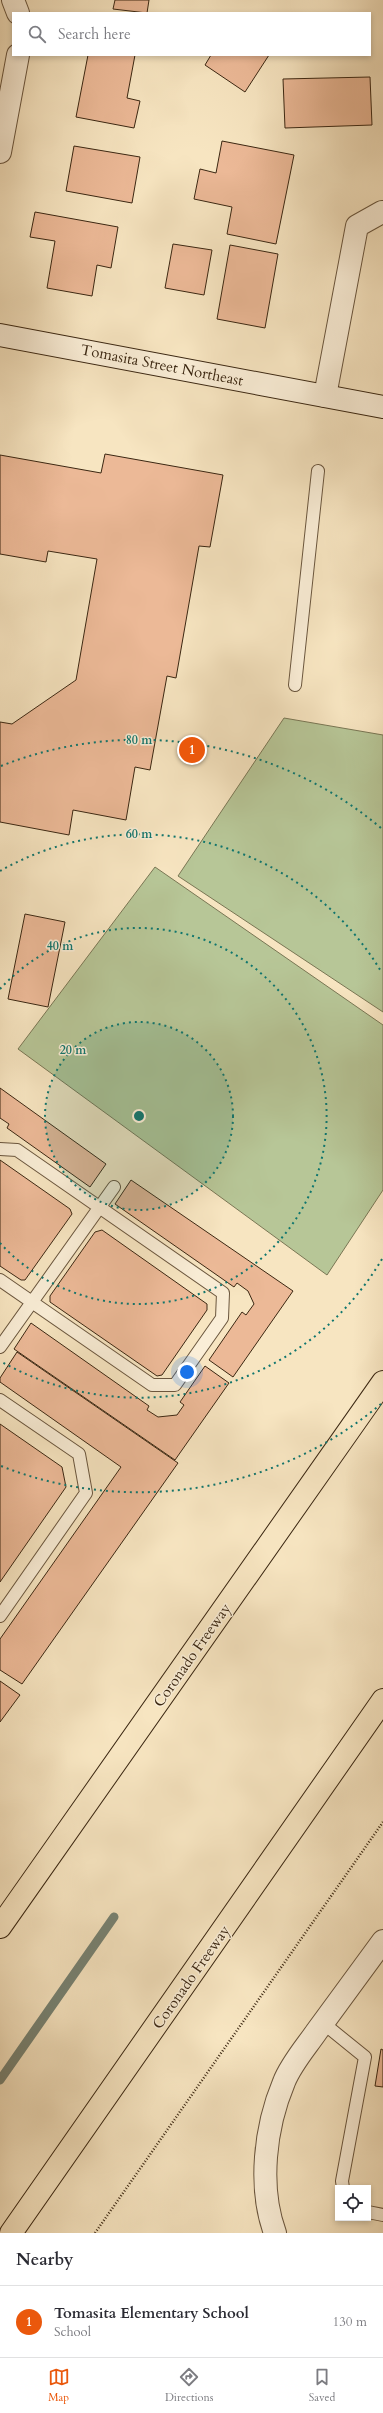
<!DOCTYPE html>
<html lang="en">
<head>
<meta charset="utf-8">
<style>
  :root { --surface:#fff; --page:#f2f2f3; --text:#2b2b33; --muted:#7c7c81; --line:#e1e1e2; --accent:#ea580c }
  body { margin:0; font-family:Cardo,serif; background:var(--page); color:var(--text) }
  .controls { position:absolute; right:12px; bottom:12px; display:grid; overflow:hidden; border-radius:0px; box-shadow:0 2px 6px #0003 }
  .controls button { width:36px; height:36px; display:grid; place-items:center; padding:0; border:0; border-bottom:1px solid var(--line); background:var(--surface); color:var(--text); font:20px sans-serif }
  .you { position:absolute; left:187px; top:1372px; width:14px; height:14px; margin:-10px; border:3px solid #fff; border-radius:50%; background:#1a73e8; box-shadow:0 0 0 6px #1a73e833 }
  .badge { display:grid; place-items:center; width:26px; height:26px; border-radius:50%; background:var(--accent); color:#fff; font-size:13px; font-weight:700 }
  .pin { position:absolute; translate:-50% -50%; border:2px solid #fff; box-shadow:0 1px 4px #0006 }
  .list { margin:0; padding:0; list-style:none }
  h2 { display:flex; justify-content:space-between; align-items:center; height:52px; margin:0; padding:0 16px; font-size:17px }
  h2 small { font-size:13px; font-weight:400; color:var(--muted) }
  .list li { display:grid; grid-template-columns:26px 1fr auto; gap:12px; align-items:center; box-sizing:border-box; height:72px; padding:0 16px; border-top:1px solid var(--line) }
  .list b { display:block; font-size:15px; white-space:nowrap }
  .list p { margin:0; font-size:13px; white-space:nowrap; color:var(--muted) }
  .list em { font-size:13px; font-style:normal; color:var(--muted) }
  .icon { flex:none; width:22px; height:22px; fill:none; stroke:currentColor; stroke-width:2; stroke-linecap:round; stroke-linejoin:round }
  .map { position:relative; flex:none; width:383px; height:2233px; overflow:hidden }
  .search { position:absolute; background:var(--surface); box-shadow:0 2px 6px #0003; left:12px; right:12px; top:12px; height:44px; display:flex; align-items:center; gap:10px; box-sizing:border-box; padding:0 14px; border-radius:0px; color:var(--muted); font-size:15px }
  .sheet { height:124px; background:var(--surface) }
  nav { display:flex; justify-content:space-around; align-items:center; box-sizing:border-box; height:56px; border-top:1px solid var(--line); background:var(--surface); font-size:11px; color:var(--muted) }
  nav a { display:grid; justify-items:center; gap:2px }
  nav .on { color:var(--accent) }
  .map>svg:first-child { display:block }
  .green { fill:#b7c697; stroke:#797654 }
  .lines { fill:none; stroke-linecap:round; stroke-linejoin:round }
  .stream { stroke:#768273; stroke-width:9 }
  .building { fill:#ecb997; stroke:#3b2712 }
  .lane-casing { stroke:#6a563e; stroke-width:14 }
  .street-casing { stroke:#6a563e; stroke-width:24 }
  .secondary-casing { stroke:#3b2712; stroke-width:24 }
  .highway-casing { stroke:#3b2712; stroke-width:24 }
  .path { stroke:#3b2712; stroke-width:2.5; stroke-dasharray:1 2; stroke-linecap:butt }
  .lane { stroke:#faeed7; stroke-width:12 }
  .street { stroke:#faeed7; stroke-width:22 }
  .secondary { stroke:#faeed7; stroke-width:22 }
  .highway { stroke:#f7e5c1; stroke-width:22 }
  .ring { fill:none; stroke:#0f766e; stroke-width:2; stroke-dasharray:2 4 }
  .labels { text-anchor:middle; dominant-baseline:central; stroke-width:3; stroke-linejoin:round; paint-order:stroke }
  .street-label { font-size:15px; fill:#3b2712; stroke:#faeed7 }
  .centre { fill:#0f766e; stroke:#faeed7; stroke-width:2 }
  .ring-label { font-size:12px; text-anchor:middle; font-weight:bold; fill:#0f766e; stroke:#faeed7; stroke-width:3; stroke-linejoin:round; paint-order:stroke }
</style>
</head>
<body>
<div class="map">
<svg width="383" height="2233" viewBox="0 0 383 2233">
  <rect width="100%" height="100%" fill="#f7e5c1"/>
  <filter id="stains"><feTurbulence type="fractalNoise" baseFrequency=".005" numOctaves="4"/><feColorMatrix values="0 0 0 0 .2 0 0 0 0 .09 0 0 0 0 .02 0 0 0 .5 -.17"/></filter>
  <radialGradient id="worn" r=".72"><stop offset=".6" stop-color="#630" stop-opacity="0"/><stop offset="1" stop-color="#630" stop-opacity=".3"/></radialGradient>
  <path class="green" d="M284,718l99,17v277l-205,-136z
    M155,867l228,158v165l-56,85 -309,-226z"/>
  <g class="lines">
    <path class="stream" d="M0,2080l114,-163"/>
  </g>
  <path class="building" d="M115,0h34l-2,13 -34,-4z
    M88,55h47l-8,43 13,3 -6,27 -58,-11z
    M211,55h58l-24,37 -40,-27z
    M370,77l2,48 -87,3 -2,-49z
    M222,141l72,14 -18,89 -49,-10 5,-27 -38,-8 6,-30 16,4z
    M74,146l66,11 -8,46 -66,-12z
    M35,212l83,15 -7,41 -14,-3 -5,31 -45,-8 8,-47 -25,-4z
    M173,244l39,6 -8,45 -39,-7z
    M230,245l48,9 -13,74 -48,-9z
    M105,454l118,21 -13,72 -11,-1 -23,132 -9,-2 -17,94 -15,-3 -9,53 -53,-10 -4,25 -69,-13v-100l12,2 64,-44 21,-121 -49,-8 -2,11 -46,-8v-99l101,18z
    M25,914l40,8 -17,85 -40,-8z
    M0,1088l106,76 -16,23 -83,-59 2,-4 -9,-6z
    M0,1160l70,49 2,5 -47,66h-4l-21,-14z
    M131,1180l162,111 -60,86 -24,-17 33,-48 4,3 8,-11 -6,-13 -11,-8 -3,4 -119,-83z
    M102,1230l105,74v6l-45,65 -5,1 -107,-74v-6l45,-64z
    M31,1323l118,83 -2,4 11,7 19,-2 7,-10 -4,-3 25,-36 24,17 -54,77 -161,-111z
    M17,1352l161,111 -156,221 -22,-14v-31l121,-172 -121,-85v-4z
    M0,1424l62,43 4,20 -66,95z
    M0,1681l20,14 -20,27z
    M381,2049l2,1v37l-8,-1z"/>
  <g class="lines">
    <defs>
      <path id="lane" d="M295,685l23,-214
        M0,1149l17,1 206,143 -1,25 -47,67h-23l-152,-105
        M0,1347l114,-160
        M0,1400l79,54 7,39 -86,123
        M323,2023l42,34 -23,124 1,7
        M368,2212l15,3"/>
      <path id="street" d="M13,0l5,13
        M0,152l18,-97
        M325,396l32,-170 25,-14
        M275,2233c-17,-46 -10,-106 9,-151 7,-18 22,-35 33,-51 22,-30 44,-60 66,-90"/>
      <path id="secondary" d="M0,335l383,72"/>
      <path id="highway" d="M0,1927l383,-545
        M11,2233l372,-533"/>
    </defs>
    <use href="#lane" class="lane-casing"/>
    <use href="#street" class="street-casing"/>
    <use href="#secondary" class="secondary-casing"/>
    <use href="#highway" class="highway-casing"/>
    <path class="path" d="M95,2233l288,-411"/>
    <use href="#lane" class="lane"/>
    <use href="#street" class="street"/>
    <use href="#secondary" class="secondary"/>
    <use href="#highway" class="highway"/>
  </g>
  <circle cx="139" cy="1116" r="94" fill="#0f766e" fill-opacity=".12"/>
  <g class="ring">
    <circle cx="139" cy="1116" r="94"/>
    <path d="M0 989A188 188 0 1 1 0 1243"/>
    <path d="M382 1259A282 282 0 0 1 0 1361M0 871A282 282 0 0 1 382 973"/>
    <path d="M381 1404A376 376 0 0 1 1 1466M1 766A376 376 0 0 1 381 828"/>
  </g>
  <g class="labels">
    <g class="street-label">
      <text transform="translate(162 365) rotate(11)">Tomasita Street Northeast</text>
      <text transform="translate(192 1655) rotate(-55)">Coronado Freeway</text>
      <text transform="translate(191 1977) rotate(-55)">Coronado Freeway</text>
    </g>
  </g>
  <circle cx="139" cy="1116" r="6" class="centre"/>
  <g class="ring-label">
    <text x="139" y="744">80 m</text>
    <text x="139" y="838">60 m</text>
    <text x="60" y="950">40 m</text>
    <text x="73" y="1054">20 m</text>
  </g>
  <rect width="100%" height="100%" filter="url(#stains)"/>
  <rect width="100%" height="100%" fill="url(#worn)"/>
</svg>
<div class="controls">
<button><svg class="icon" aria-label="locate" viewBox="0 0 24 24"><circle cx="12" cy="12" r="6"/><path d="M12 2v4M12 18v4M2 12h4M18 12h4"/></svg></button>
</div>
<div class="you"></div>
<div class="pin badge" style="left:192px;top:750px">1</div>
<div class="search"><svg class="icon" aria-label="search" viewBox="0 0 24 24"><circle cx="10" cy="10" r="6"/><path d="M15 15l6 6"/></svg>Search here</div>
</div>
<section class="sheet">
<h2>Nearby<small></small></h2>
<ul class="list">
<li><span class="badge">1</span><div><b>Tomasita Elementary School</b><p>School</p></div><em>130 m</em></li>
</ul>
</section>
<nav>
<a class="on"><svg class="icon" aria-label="map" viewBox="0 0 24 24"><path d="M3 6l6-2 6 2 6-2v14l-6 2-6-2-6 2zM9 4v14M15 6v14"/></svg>Map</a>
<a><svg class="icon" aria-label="directions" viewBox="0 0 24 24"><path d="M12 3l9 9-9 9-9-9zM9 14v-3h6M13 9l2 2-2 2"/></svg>Directions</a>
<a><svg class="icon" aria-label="saved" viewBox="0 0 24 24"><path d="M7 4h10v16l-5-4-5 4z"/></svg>Saved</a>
</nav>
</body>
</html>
